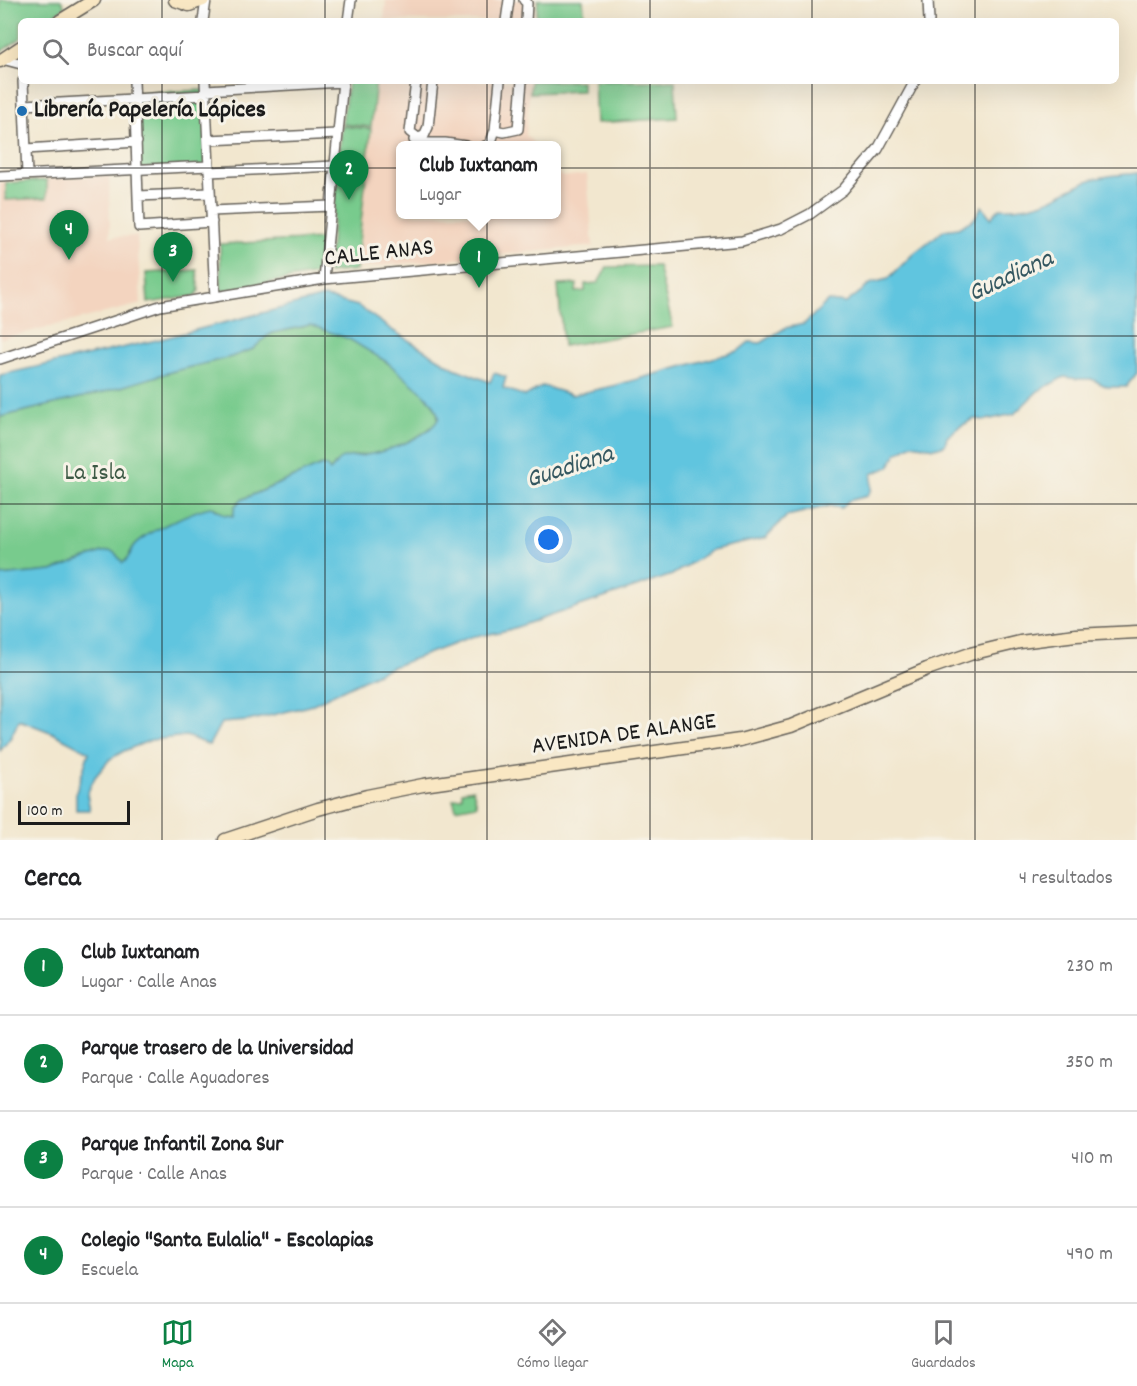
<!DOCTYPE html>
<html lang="es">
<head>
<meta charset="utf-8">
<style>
  :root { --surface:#fff; --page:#f6f6f6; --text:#202124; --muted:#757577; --line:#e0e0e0; --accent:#0b8043 }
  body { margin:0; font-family:Dekko,sans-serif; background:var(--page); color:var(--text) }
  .scale { position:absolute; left:18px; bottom:15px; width:112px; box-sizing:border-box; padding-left:6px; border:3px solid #1c1c1c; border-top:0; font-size:16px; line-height:21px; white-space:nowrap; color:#1c1c1c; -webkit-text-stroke:4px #f7f3e8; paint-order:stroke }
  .you { position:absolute; left:549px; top:540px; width:21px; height:21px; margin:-15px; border:4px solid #fff; border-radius:50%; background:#1a73e8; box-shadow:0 0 0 9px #1a73e833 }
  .badge { display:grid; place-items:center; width:39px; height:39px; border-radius:50%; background:var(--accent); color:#fff; font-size:20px; font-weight:700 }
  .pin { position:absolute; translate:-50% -50px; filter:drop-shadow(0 2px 3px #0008) }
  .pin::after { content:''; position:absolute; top:32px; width:21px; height:18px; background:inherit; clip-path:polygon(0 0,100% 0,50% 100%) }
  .popup { position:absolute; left:396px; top:141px; width:165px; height:78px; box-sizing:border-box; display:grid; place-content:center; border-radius:9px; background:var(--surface); filter:drop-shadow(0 2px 4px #0005); font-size:20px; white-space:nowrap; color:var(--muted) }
  .popup b { font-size:22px; color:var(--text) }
  .popup::after { content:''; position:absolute; left:50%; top:100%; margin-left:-12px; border:12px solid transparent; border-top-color:var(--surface) }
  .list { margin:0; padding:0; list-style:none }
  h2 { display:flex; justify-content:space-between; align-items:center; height:78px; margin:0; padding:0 24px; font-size:26px }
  h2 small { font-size:20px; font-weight:400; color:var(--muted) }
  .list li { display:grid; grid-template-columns:39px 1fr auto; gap:18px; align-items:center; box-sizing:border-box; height:96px; padding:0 24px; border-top:2px solid var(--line) }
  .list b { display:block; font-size:22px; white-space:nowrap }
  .list p { margin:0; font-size:20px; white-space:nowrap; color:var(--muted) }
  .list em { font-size:20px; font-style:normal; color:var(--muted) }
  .icon { flex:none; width:33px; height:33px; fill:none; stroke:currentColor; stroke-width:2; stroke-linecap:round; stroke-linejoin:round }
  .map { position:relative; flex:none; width:1137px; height:840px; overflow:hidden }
  .search { position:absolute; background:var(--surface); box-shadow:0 6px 24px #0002; left:18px; right:18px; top:18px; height:66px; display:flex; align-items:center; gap:15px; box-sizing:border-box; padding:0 21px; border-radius:9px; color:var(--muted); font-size:22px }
  .sheet { height:462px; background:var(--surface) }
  nav { display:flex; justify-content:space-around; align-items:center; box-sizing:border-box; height:84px; border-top:2px solid var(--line); background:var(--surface); font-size:16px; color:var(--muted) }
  nav a { display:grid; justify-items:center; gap:3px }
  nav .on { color:var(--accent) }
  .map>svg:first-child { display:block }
  .built { fill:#f3d4bf }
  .green { fill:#78cb8d; stroke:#4a7454; stroke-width:1.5 }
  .water { fill:#61c5df; stroke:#3e707e; stroke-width:1.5 }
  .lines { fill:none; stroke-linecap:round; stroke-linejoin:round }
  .street-casing { stroke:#67635b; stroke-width:12 }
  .secondary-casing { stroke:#67635b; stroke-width:15 }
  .street { stroke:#fff; stroke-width:9 }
  .secondary { stroke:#f9e7c3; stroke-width:12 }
  .grid { fill:none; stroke:#1c1c1c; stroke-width:1.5; stroke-opacity:0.55 }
  .poi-dot { fill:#1f6fb2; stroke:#f7f3e8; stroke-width:2 }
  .labels { text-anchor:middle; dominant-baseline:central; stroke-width:6; stroke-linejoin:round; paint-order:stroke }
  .poi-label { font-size:24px; font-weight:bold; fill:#1c1c1c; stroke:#f7f3e8; text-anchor:start }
  .street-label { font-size:24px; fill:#1c1c1c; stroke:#f7f3e8 }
  .park-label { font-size:24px; fill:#3c5944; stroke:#f7f3e8 }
  .water-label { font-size:26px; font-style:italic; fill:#345760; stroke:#f7f3e8 }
</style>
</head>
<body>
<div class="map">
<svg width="1137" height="840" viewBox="0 0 1137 840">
  <rect width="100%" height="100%" fill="#f7f3e8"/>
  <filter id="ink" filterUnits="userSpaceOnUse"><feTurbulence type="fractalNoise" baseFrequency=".0167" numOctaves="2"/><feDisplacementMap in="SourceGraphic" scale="12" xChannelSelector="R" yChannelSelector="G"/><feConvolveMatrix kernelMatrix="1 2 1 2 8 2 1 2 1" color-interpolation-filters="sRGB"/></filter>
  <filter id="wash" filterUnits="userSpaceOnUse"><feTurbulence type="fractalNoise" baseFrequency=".008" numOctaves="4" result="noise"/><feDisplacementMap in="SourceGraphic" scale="24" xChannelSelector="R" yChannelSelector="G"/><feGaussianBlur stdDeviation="1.35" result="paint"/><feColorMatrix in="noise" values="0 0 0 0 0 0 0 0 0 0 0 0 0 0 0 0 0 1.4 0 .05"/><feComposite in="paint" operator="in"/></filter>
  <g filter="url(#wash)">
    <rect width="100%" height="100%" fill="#f2e7cf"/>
    <path class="built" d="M386,0h149l-1,21h-150z
      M377,81h153l-4,54 9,10 -134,1v68h156v-42l5,5 25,-3 6,72 -236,22z
      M109,175l1,62 27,-1 4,68 -141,35v-156z"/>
    <path class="green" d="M0,0h61l4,7 -20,14h-24v17l-21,14z
      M538,0h45l2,21h-49z
      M348,81h28l-5,46 -29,-3z
      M531,81h51v10l-52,2z
      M594,81h81l2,37 -81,5z
      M206,90l3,76 -72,3 -2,-76z
      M342,126l29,3 -15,141 -28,3z
      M47,180v18l-41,2v-17z
      M322,239v34l-101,18 -1,-47z
      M658,266l15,61 -110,19 -5,-61 19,-1 -1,8 9,-1v-7l13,-1 9,-16z
      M197,270l2,21 -4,5 -47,7 -2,-30z
      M310,325c13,2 28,8 40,14 19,10 96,59 87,83 -15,15 -39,25 -60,31 -12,3 -32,1 -41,10 -2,3 -4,6 -6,8l-8,-6 -81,35 -6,6 -2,10 -8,-1 -10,-7c-25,7 -59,18 -79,36 -7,6 -4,12 -13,19l-8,-10 -4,-2 -9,1 -50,19 -52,5v-159l104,-25 70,-21 57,-14 22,-8 14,-13 6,-3z
      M473,789l4,16 -21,4 -3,-10 9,-2v-6z"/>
    <path class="water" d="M1137,173v200l-11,14h-18l-17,-8h-14l-13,-2 -26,14 -24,23 -28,6 -12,-1 -15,8 -12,10 -2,8 -10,3 -23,-4 -15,9 -8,14 -17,7 -1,16 -4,6 -19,5 -6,7 -13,-2 -42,10 -22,22 -53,12 -40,25 -164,55 -38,8 -86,32 -75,36 -61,15 -27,2 -12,22 -23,-9 -35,4 -27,11 -14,8 -15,18 -8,17 3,16h-14v-18l13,-40 -36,-19 -34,-13 -8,17 -11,14v-175l52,-5 50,-19 9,-1 4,2 8,10c8,-6 7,-13 13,-19 12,-12 59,-35 76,-37l13,8 8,1 2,-10 6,-6 81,-35 4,1 4,5c4,-3 5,-8 9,-11 7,-5 19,-3 27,-5 20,-3 66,-19 73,-38l-5,-12 -10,-11 -37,-32 -38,-23 -39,-14 -37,8 -6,3 -14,13 -22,8 -57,14 -70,21 -104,25v-42l157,-35 167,-43 34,9 37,26 59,36 36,14 4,-9 12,4 -3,11 22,8 18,-10 29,9 41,-9 125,-35 11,-9 12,1 24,-15 19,-4 24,-23 18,2 26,-20 16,-4 26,-26 30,-23 14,-2 16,-9 8,-13 9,12 9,-10c16,1 36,-2 51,-9 13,-6 25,-14 39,-19 14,-5 32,-5 47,-7z"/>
  </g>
  <g filter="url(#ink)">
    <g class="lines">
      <defs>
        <path id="street" d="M524,0l3,3 -1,18
          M928,0l1,21
          M203,21l3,-21
          M348,21l3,-21
          M506,21l3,-21
          M2,59l19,5
          M23,81l4,93
          M134,81l5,146 73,-5
          M205,81l10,216
          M416,81l-6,51 8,6 6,-2 4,-9 5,-46
          M206,90l137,-8
          M24,105l182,-10
          M495,130l9,2 14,-3 4,-48
          M208,140l129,-6
          M414,140l11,3h20l21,3
          M485,146l5,-1 5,-15 5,-49
          M26,149l111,-7
          M209,172l125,-6
          M0,176l209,-10
          M138,196l72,-3
          M211,211l120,-5
          M324,279l19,-198
          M0,359l160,-53 164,-27 418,-38 39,-12 29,-15 33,-24 35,-41 37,-68"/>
        <path id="secondary" d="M175,0l14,5 14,-5
          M60,21l34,-21
          M0,61l21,-14
          M225,840l93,-31 49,-13 56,-11 317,-45 51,-14 136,-57 43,-15 50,-12 56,-7 61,-3"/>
      </defs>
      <use href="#street" class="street-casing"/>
      <use href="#secondary" class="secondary-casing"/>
      <use href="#street" class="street"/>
      <use href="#secondary" class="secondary"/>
    </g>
  </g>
  <path class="grid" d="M162,0v21M325,0v21M487,0v21M650,0v21M812,0v21M975,0v21M162,81v759M325,81v759M487,81v759M650,81v759M812,81v759M975,81v759M0,168h1137M0,336h1137M0,504h1137M0,672h1137"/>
  <circle class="poi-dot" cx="22" cy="111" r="6"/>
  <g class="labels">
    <g class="poi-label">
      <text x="34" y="111">Librería Papelería Lápices</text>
    </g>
    <g class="street-label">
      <text transform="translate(379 254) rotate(-6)">CALLE ANAS</text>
      <text transform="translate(624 735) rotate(-8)">AVENIDA DE ALANGE</text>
    </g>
    <g class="park-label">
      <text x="95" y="474">La Isla</text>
    </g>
    <g class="water-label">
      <text transform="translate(1011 277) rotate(-25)">Guadiana</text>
      <text transform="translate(570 468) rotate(-18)">Guadiana</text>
    </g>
  </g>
</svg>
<div class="scale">100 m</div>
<div class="you"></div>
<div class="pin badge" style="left:479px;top:288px">1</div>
<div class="popup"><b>Club Iuxtanam</b>Lugar</div>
<div class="pin badge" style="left:349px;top:200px">2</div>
<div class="pin badge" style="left:173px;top:282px">3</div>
<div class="pin badge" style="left:69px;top:260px">4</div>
<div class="search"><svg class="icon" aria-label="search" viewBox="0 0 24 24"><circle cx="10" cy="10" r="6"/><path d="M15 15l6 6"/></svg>Buscar aquí</div>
</div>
<section class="sheet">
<h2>Cerca<small>4 resultados</small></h2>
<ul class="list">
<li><span class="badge">1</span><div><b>Club Iuxtanam</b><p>Lugar · Calle Anas</p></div><em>230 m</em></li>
<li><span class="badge">2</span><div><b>Parque trasero de la Universidad</b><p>Parque · Calle Aguadores</p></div><em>350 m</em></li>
<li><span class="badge">3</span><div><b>Parque Infantil Zona Sur</b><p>Parque · Calle Anas</p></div><em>410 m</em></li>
<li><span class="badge">4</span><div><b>Colegio &quot;Santa Eulalia&quot; - Escolapias</b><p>Escuela</p></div><em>490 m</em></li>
</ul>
</section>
<nav>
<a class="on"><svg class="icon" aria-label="map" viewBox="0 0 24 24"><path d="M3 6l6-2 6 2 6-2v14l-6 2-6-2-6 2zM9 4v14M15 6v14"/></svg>Mapa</a>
<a><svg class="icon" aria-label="directions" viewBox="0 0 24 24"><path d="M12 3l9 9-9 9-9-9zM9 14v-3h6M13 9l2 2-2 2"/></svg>Cómo llegar</a>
<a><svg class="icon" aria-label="saved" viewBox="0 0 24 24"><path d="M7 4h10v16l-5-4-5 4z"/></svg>Guardados</a>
</nav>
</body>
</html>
